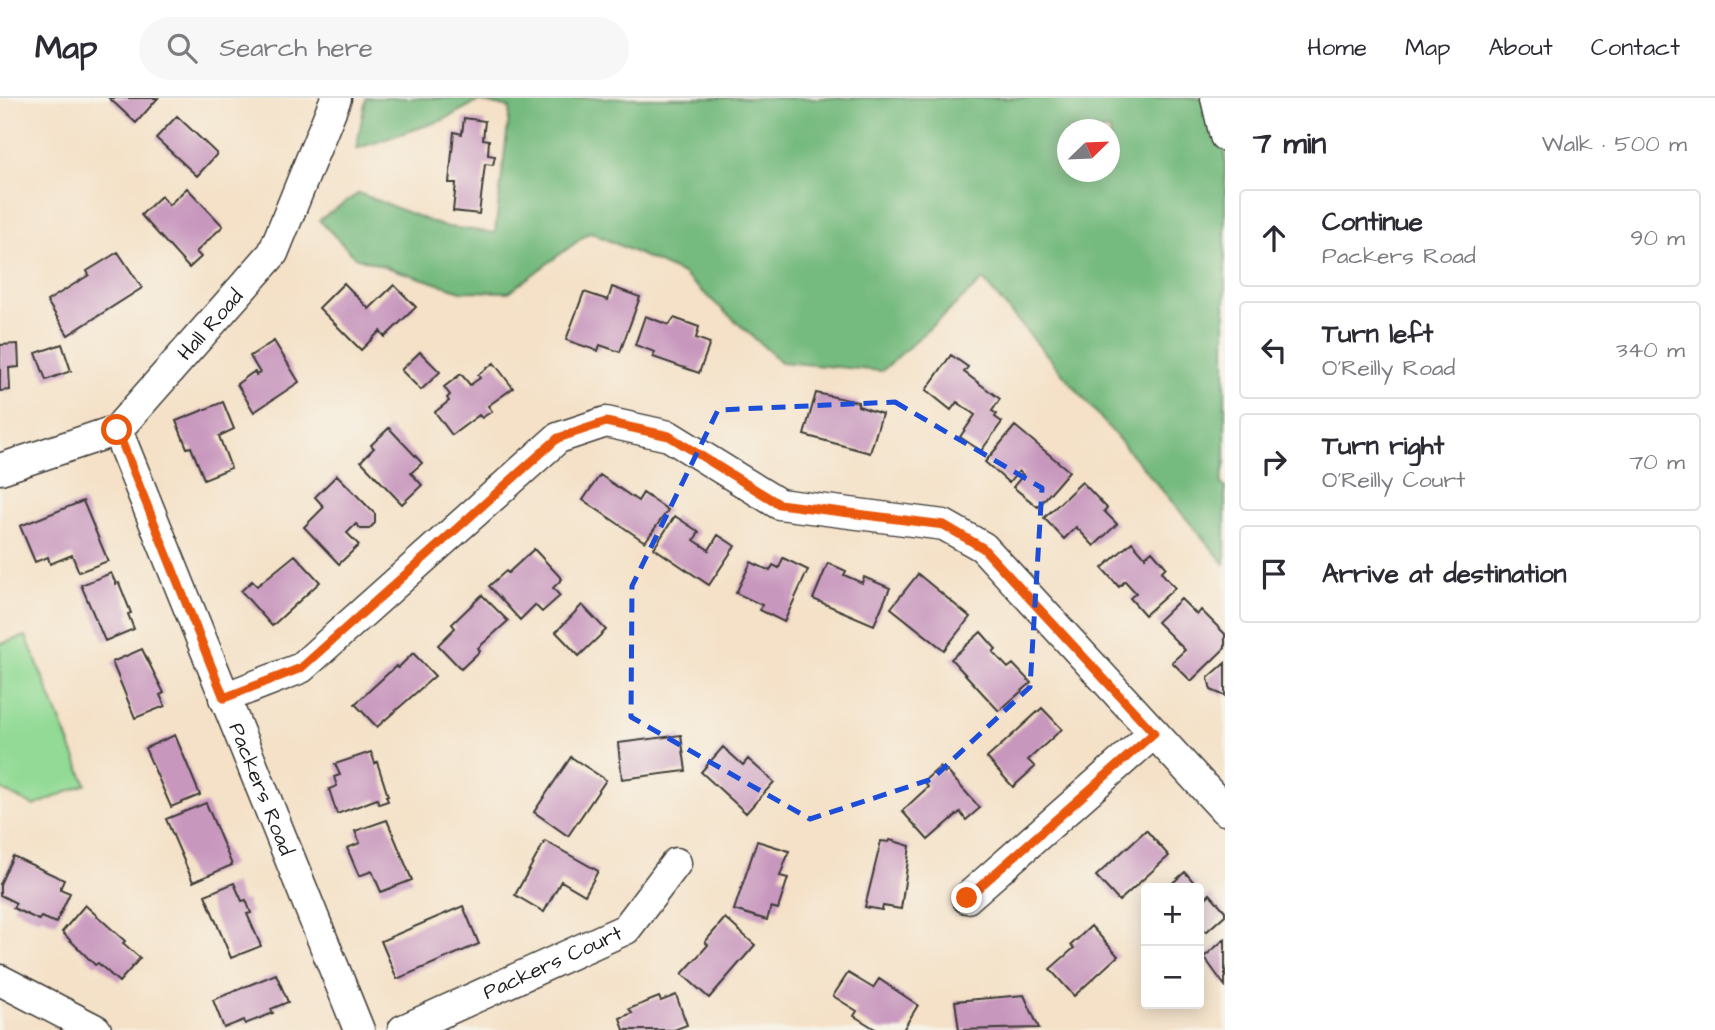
<!DOCTYPE html>
<html lang="en">
<head>
<meta charset="utf-8">
<style>
  :root { --surface:#fff; --page:#f7f7f7; --text:#2b2b33; --muted:#7c7c81; --line:#e1e1e2 }
  body { margin:0; font-family:"Architects Daughter",sans-serif; background:var(--page); color:var(--text) }
  .controls { position:absolute; right:21px; bottom:21px; display:grid; overflow:hidden; border-radius:7px; box-shadow:0 4px 18px #0003 }
  .controls button { width:63px; height:63px; display:grid; place-items:center; padding:0; border:0; border-bottom:2px solid var(--line); background:var(--surface); color:var(--text); font:35px sans-serif }
  .compass { position:absolute; left:1057px; top:21px; width:63px; height:63px; border-radius:50%; background:var(--surface); box-shadow:0 4px 18px #0003; rotate:67deg }
  .stop { position:absolute; width:21px; height:21px; margin:-16px; border:5px solid #ea580c; border-radius:50%; background:#fff }
  .stop.end { background:#ea580c; border-color:#fff; box-shadow:0 2px 7px #0008 }
  .list { margin:0; padding:0; list-style:none }
  h2 { display:flex; justify-content:space-between; align-items:center; height:91px; margin:0; padding:0 28px; font-size:30px }
  h2 small { font-size:23px; font-weight:400; color:var(--muted) }
  .list li { display:grid; grid-template-columns:46px 1fr auto; gap:21px; align-items:center; box-sizing:border-box; height:98px; margin:0 14px 14px; padding:0 14px; border:2px solid var(--line); border-radius:7px }
  .list b { display:block; font-size:26px; white-space:nowrap }
  .list p { margin:0; font-size:23px; white-space:nowrap; color:var(--muted) }
  .list em { font-size:23px; font-style:normal; color:var(--muted) }
  .icon { flex:none; width:38px; height:38px; fill:none; stroke:currentColor; stroke-width:2; stroke-linecap:round; stroke-linejoin:round }
  .map { position:relative; flex:none; width:1225px; height:932px; overflow:hidden }
  header { display:flex; align-items:center; gap:42px; box-sizing:border-box; height:98px; padding:0 35px; background:var(--surface); border-bottom:2px solid var(--line) }
  header strong { font-size:33px }
  nav { display:flex; gap:38px; margin-inline-start:auto; font-size:24px }
  .search { width:490px; height:63px; background:var(--page); display:flex; align-items:center; gap:18px; box-sizing:border-box; padding:0 24px; border-radius:38px; color:var(--muted); font-size:26px }
  main { display:flex }
  aside { flex:1; background:var(--surface) }
  .map>svg:first-child { display:block }
  .green { fill:#92da95; stroke:#577b58; stroke-width:2 }
  .forest { fill:#75ba7e; stroke:#486b4d; stroke-width:2; fill-rule:evenodd }
  .building { fill:#c897be }
  .lines { fill:none; stroke-linecap:round; stroke-linejoin:round }
  .minor-casing { stroke:#3c3a36; stroke-width:33 }
  .minor { stroke:#fff; stroke-width:30 }
  .route { stroke:#ea580c; stroke-width:9 }
  .marked { fill:none; stroke:#1d4ed8; stroke-width:5; stroke-dasharray:14 9; stroke-linejoin:round }
  .labels { text-anchor:middle; dominant-baseline:central; stroke-width:6; stroke-linejoin:round; paint-order:stroke }
  .street-label { font-size:21px; fill:#1c1c1c; stroke:#f7f3e8 }
</style>
</head>
<body>
<header>
<strong>Map</strong>
<div class="search"><svg class="icon" aria-label="search" viewBox="0 0 24 24"><circle cx="10" cy="10" r="6"/><path d="M15 15l6 6"/></svg>Search here</div>
<nav><a>Home</a><a>Map</a><a>About</a><a>Contact</a></nav>
</header>
<main>
<div class="map">
<svg width="1225" height="932" viewBox="0 0 1225 932">
  <rect width="100%" height="100%" fill="#f7f3e8"/>
  <filter id="ink" filterUnits="userSpaceOnUse"><feTurbulence type="fractalNoise" baseFrequency=".0143" numOctaves="2"/><feDisplacementMap in="SourceGraphic" scale="14" xChannelSelector="R" yChannelSelector="G"/><feConvolveMatrix kernelMatrix="1 2 1 2 8 2 1 2 1" color-interpolation-filters="sRGB"/></filter>
  <filter id="wash" filterUnits="userSpaceOnUse"><feTurbulence type="fractalNoise" baseFrequency=".00686" numOctaves="4" result="noise"/><feDisplacementMap in="SourceGraphic" scale="28" xChannelSelector="R" yChannelSelector="G"/><feGaussianBlur stdDeviation="1.57" result="paint"/><feColorMatrix in="noise" values="0 0 0 0 0 0 0 0 0 0 0 0 0 0 0 0 0 1.4 0 .05"/><feComposite in="paint" operator="in"/></filter>
  <g filter="url(#wash)">
    <rect width="100%" height="100%" fill="#f4e1c7"/>
    <path class="green" d="M26,538l60,148 -52,22 -34,-17v-145z"/>
    <path class="forest" d="M366,0h842l17,48v315l-4,23 4,4v76l-242,-284 -101,91 -101,-9 -98,-88 -93,-42 -81,60 -48,-1 -106,-34 -36,-37 40,-27 83,33 53,7 15,-125 -32,-7 -35,19 -87,29zM1068,32h42v42h-42z"/>
    <g id="blocks">
      <path class="building" d="M109,0h49l-22,25z
        M177,18l40,38 -20,22 -41,-38z
        M464,20l21,3 -2,18 6,1 -1,15 7,1 -2,9 -8,-1 -6,50 -26,-3 3,-28h-7l5,-51 8,2z
        M187,90l36,38 -27,26 5,5 -12,11 -48,-53 20,-19 8,9z
        M118,154l24,36 -74,47 -21,-34 42,-26 -2,-4z
        M344,185l25,26 25,-24 22,22 -31,30 -5,-6 -19,19 -42,-42z
        M612,189l28,10 -20,55 -20,-7 -2,6 -32,-11 18,-48 24,8z
        M645,218l24,9 5,-7 25,9 -3,11 14,5 -11,30 -46,-16 2,-5 -20,-7z
        M274,243l25,41 -45,30 -17,-28 15,-11 3,-1 1,3 4,-2 -10,-17z
        M18,246l1,23 -10,1 1,22 -10,1v-46z
        M62,246l9,27 -25,9 -10,-27z
        M420,254l20,20 -19,18 -20,-20z
        M951,257l17,12 -4,5 36,27 -8,12 5,3 -2,3 7,5 -21,29 -21,-14 15,-22 -18,-13 -6,8 -25,-20z
        M494,265l19,25 -25,18 4,5 -10,7 -3,-3 -27,20 -17,-23 14,-11 -2,-3 3,-3 -6,-8 17,-13 9,11 10,-7 -2,-3z
        M816,295l42,9v4l24,8 -12,39 -66,-18z
        M223,304l11,27 -15,7 12,32 -27,11 -13,-32 -4,1 -11,-27z
        M1015,328l54,45 -31,36 -25,-20 10,-12 -4,-4 -10,12 -24,-21z
        M389,330l33,35 -11,10 11,12 -20,19 -41,-43 13,-13 -3,-3z
        M337,377l38,39v9l-6,6h-8l-5,-5 -9,9 12,12 -20,19 -35,-37 20,-20 -9,-10z
        M600,377l38,26 5,-8 25,17 -23,32 -62,-42z
        M1082,384l25,26 -3,3 13,13 -23,22 -18,-19 -12,12 -20,-21z
        M83,403l25,60 -29,11 -7,-17 -22,9 -2,-7 -13,5 -15,-36z
        M675,418l24,16 -5,8 15,10 9,-15 17,11 -26,39 -55,-37z
        M1132,444l13,15 7,-6 14,16 -5,5 14,16 -30,27 -15,-17 6,-5 -11,-12 -6,6 -17,-19z
        M534,451l28,30 -9,9 7,8 -18,16 -7,-7 -15,15 -31,-34 17,-15 2,2z
        M295,457l25,27 -48,44 -31,-35 11,-10 5,5z
        M783,460l25,12 -24,52 -24,-12 2,-5 -26,-12 15,-31 19,9 3,-6 6,3z
        M828,465l18,8 -2,4 18,8 2,-6 26,11 -16,37 -61,-26z
        M111,475l5,11 3,-1 12,30 -3,1 6,15 -29,12 -24,-56z
        M918,476l52,43 -26,33 -53,-42z
        M482,497l26,26 -30,27 2,3 -19,18 -23,-24 17,-17 -3,-4z
        M1181,501l16,16 4,-5 24,24v14l-34,33 -19,-19 13,-12 -28,-28z
        M582,507l24,25 -27,26 -23,-24z
        M981,534l15,17 -3,3 15,16 5,-4 18,19 -32,28 -48,-52z
        M142,551l22,44 -4,2 5,11 -30,12 -23,-56z
        M413,555l22,23 -58,51 -22,-23 41,-38 2,2z
        M1225,565v33l-14,-6 -3,-12z
        M1042,610l20,21 -34,31 7,7 -22,20 -26,-29z
        M175,637l25,60 -29,12 -26,-59z
        M681,637l5,36 -64,8 -4,-36z
        M723,649l20,18 5,-6 26,23 -28,31 -45,-41z
        M371,654l4,11 2,-1 11,34h-2l2,5 -9,3 -2,-5 -40,15 -8,-25 8,-3 -3,-9 6,-2 -5,-11z
        M571,659l35,23 -38,56 -34,-24z
        M940,669l5,6 2,-2 33,37 -14,12 -6,-8 -32,28 -26,-29 26,-24 -4,-6z
        M206,705l26,62 -39,17 -27,-63z
        M387,722l25,60 -31,12 -9,-21 -13,5 -12,-28 13,-5 -5,-12z
        M1146,732l23,26 -50,45 -23,-25z
        M890,742l20,6 -9,63 -18,-3 -1,4 -17,-3 16,-66 8,1z
        M545,743l53,30 -13,24 -24,-14 -17,31 -29,-17z
        M757,743l32,10 -9,25 8,2 -10,31 -7,-2 -4,13 -33,-10z
        M13,758l51,24 -4,9 10,4 -14,30 -15,-6 -2,3 -26,-12 3,-5 -16,-8v-11z
        M1185,774l18,21 -4,4v-9h-32z
        M234,785l8,18 4,-1 5,13 -4,1 14,32 -30,12 -26,-63z
        M1210,796l15,17v4l-19,17 -6,-7 -1,1v-22z
        M85,807l40,36 -2,2 17,15 -21,24 -21,-19 -3,2 -33,-33z
        M463,808l16,38 -82,35 -16,-38z
        M725,820l30,27 -46,53 -27,-24 26,-29 -3,-3z
        M1091,828l27,30 -44,40 -24,-27 24,-21 -3,-3z
        M1225,841v47l-21,-29z
        M848,875l25,15 6,-9 39,26 -15,25h-26l-23,-14 3,-5 -24,-15z
        M276,876l12,28 -17,7 2,4 -28,11 -1,-4 -20,8 -11,-28z
        M676,897l11,30 -13,5h-50l-4,-12 12,-5 -3,-4 30,-12 2,4z
        M1024,897l15,33 -80,2 -4,-29z"/>
    </g>
  </g>
  <g filter="url(#ink)">
    <use href="#blocks" fill-opacity="0" stroke="#3c3a36" stroke-width="2"/>
    <g class="lines">
      <defs>
        <g id="minor">
          <path d="M1216,0l9,38"/>
          <path id="s1" d="M117,332l242,600"/>
          <path id="s2" d="M0,371l117,-39 156,-177 63,-155"/>
          <path d="M224,600l77,-30 257,-230 48,-16 63,14 110,68 165,21 39,22 242,263"/>
          <path d="M967,800l187,-165"/>
          <path d="M0,882l96,50"/>
          <path id="s3" d="M403,932l223,-101 50,-66"/>
        </g>
      </defs>
      <use href="#minor" class="minor-casing"/>
      <use href="#minor" class="minor"/>
    </g>
  </g>
  <g class="lines" filter="url(#ink)">
    <path class="route" d="M117,332l107,268 77,-30 257,-230 48,-16 63,14 110,68 165,21 39,23 171,185 -187,165"/>
  </g>
  <path class="marked" d="M895,304l147,86 -12,199 -98,92 -122,40 -179,-102 1,-131 86,-176z"/>
  <g class="labels">
    <g class="street-label">
      <text stroke="none"><textPath href="#s2" startOffset="264">Hall Road</textPath></text>
      <text stroke="none"><textPath href="#s1" startOffset="387">Packers Road</textPath></text>
      <text stroke="none"><textPath href="#s3" startOffset="164">Packers Court</textPath></text>
    </g>
  </g>
</svg>
<div class="controls">
<button>+</button>
<button>−</button>
</div>
<svg class="compass" viewBox="-18 -18 36 36"><path d="M0-13l5 13h-10z" fill="#e53935"/><path d="M0 13l5-13h-10z" fill="#7c7c81"/></svg>
<div class="stop" style="left:117px;top:332px"></div>
<div class="stop end" style="left:967px;top:800px"></div>
</div>
<aside>
<h2>7 min<small>Walk · 500 m</small></h2>
<ul class="list">
<li><svg class="icon" aria-label="ahead" viewBox="0 0 24 24"><path d="M12 20V5M6 11l6-6 6 6"/></svg><div><b>Continue</b><p>Packers Road</p></div><em>90 m</em></li>
<li><svg class="icon" aria-label="left" viewBox="0 0 24 24"><path d="M17 20v-9H6M10 6l-5 5 5 5"/></svg><div><b>Turn left</b><p>O'Reilly Road</p></div><em>340 m</em></li>
<li><svg class="icon" aria-label="right" viewBox="0 0 24 24"><path d="M7 20v-9h11M14 6l5 5-5 5"/></svg><div><b>Turn right</b><p>O'Reilly Court</p></div><em>70 m</em></li>
<li><svg class="icon" aria-label="arrive" viewBox="0 0 24 24"><path d="M6 21V4h12l-3 4 3 4H6"/></svg><div><b>Arrive at destination</b></div></li>
</ul>
</aside>
</main>
</body>
</html>
